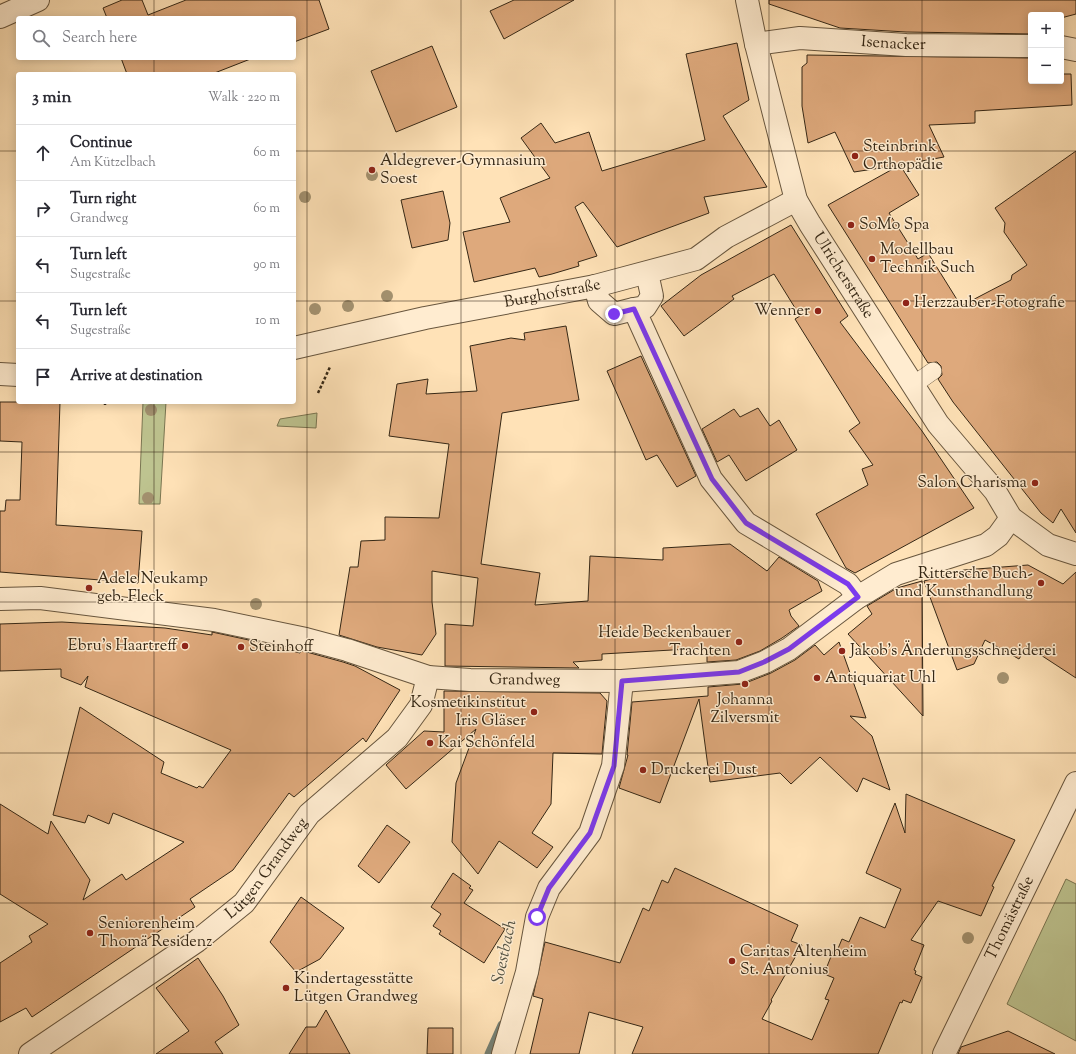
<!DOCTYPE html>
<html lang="en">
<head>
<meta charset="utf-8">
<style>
  :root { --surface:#fff; --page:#f2f2f3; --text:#2b2b33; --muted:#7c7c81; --line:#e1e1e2 }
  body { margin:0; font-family:"Sorts Mill Goudy",serif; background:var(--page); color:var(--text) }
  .controls { position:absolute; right:12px; top:12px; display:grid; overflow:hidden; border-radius:4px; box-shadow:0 2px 10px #0003 }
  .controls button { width:36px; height:36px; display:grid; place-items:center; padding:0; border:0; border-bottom:1px solid var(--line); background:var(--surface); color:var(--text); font:20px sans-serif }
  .stop { position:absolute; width:12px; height:12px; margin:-9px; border:3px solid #7c3aed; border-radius:50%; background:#fff }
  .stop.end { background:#7c3aed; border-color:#fff; box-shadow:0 1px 4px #0008 }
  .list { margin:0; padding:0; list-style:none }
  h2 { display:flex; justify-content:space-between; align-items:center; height:52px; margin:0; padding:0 16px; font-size:17px }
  h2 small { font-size:13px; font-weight:400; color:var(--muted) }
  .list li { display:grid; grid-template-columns:26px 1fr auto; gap:12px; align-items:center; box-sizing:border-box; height:56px; padding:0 16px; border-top:1px solid var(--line) }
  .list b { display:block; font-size:15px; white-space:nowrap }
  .list p { margin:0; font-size:13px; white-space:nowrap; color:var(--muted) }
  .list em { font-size:13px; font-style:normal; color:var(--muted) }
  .icon { flex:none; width:22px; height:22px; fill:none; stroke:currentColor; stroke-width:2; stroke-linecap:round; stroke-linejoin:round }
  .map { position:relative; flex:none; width:1076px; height:1054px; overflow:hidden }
  .search { position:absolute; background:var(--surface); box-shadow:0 2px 10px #0003; left:16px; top:16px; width:280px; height:44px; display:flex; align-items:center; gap:10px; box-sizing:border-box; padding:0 14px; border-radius:4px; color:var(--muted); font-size:15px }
  .panel { position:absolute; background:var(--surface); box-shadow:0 2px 10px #0003; left:16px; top:72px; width:280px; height:332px; border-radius:4px }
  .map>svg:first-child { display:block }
  .green { fill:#bec490; stroke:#7a7652 }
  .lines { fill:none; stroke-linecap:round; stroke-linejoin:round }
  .stream { stroke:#768175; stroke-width:9 }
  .building { fill:#dea97c; stroke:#352715 }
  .service-casing { stroke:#68563e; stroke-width:18 }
  .minor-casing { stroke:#68563e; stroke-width:24 }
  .path { stroke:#352715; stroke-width:2.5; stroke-dasharray:3 2; stroke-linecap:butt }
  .service { stroke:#ffecd0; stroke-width:17 }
  .minor { stroke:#ffecd0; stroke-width:22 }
  .tree { fill:#a3916f }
  .route { stroke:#7c3aed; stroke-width:5 }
  .grid { fill:none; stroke:#352715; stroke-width:1; stroke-opacity:0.55 }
  .poi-dot { fill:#8f2418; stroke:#ffecd0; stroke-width:1.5 }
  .labels { text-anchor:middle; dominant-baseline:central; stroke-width:3; stroke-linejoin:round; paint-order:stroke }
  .street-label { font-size:16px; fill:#352715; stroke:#ffecd0 }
  .poi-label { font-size:16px; fill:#352715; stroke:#ffecd0; text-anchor:start }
  .water-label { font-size:17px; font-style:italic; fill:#555445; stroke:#ffecd0 }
</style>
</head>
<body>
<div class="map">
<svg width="1076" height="1054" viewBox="0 0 1076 1054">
  <rect width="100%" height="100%" fill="#ffe2b7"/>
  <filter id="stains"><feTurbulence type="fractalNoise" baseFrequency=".005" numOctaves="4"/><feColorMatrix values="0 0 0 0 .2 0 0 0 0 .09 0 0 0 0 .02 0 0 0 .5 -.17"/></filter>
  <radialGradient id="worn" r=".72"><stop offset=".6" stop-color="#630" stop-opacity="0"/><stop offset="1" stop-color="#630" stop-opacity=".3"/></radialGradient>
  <path class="green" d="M143,402h23l-6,102h-21z
    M317,413l-1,15 -39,-2 3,-7z
    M1066,879l10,5v157l-69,-37z"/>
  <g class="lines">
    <path class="stream" d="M489,1054l13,-29"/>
  </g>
  <path class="building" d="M122,0h20l6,15 38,-15h133l10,29 -35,13v-24h-187l-4,-10z
    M514,0h60l-70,39 -14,-28z
    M769,0h307v14l-15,4v-3h-30v19l-125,-2 -66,-4 -71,-24z
    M737,43l12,57 -26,16 44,71 -63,10 5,16 -92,34 -34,-45 -8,5 22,49 -19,6 1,4 -27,8 -13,3 -4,-9 -61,14 -11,-50 47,-10 -10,-24 50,-20 -29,-40 20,-15 14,20 34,-11 13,39 103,-31 -19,-86z
    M432,46l25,61 -61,25 -25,-61z
    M807,55l224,3v23h30v-7h10l1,31 -97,6v12l-46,2 15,32 -44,8 19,30 -30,18 29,46 10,-6 33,53 50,-26 1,-5 15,-10 -23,-33 1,-9 -10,-15 81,-57v382l-15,-24 -8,14 -12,-10 -88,-111 -15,-23 4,-4 -1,-9 -4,-4 -9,1 -100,-158 72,-40 -46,7 -19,-40 -27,11 -6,-37v-39l5,-4z
    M121,58h132l-41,16h-85z
    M443,191l7,32 -2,17 -36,8 -11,-48z
    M791,225l57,91 -8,6 82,109 52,77 -119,65 -9,-5 -30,-54 52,-29 -6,-16 11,-4 -24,-34 11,-8 -65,-104 5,-3 -26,-42 -42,22 2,3 -50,37 -23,-30 40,-31z
    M566,326l13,74 -77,13 -21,151 59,9 -5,32 53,-4 2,-45 73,4v-12l67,-4 37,27 12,-14 39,24 4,10 -33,19 2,6 8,10 -17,12 -22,13 -24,9 -29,2v-14l-105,6v6l-29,2 6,6 -134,-2v-42l28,2 5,-48 -46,-7v31l4,32 -14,21 -45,-8 -38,-12 11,-68h8l3,-26 24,-1v-23l54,1 10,-74 -60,-8 8,-52 31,-5 -2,15 51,-3 -7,-45 41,-8 14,2 -1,-7z
    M641,356l55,120 -19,11 -20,-32 -11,5 -39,-89z
    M0,402h60l-4,123 86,6 -4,52 -138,-11v-61h5l1,-11h14l2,-58 -22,-1z
    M758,408l12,18 9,-6 18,30 -51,31 -17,-26 -12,7 -15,-33 32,-20 6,8z
    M1028,565l35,19 13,-12v106l-49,-32 -8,13 -34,-19 -11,24 -17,6 -33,-89 40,-11z
    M922,581l1,135 -75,-82 24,-20 -5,-8 30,-18z
    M62,622l103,6 47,7v-3l55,12 33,9 1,-2h2l40,11 12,4 45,24 -34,52 -3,-4 -69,59 -5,-4 -56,77 -43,29 5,8 -163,110 -6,-9 -26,14v-59l32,-21 -3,-6 19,-12 -48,-30v-90l48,30 3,-13 39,59 -7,20 39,-26 4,6 58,-38 -71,-29 -4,11 -21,-9 -3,8 -32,-8 27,-108 84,55 -3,11 36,15 2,-2 4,2 28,-38 -146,-63 3,-11 -7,9 -20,-8v-8l-61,2v-47z
    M839,642l27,76 -16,-2 22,20 18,54 -27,-12 -6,14 -37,-35 -29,27 -11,-11 -70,9 -11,-83 -39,104 -41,-15 9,-33h-1l5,-53 76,-6v-9l35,-3 28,-11 24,-13 20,-15 9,10z
    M444,691l156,2 7,8 -5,53 -49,-1 -2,51 -19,29 21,14 -16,21 -38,-27 -21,33 -26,-32 4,-59 20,-54 -70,60 -20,-24 38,-34 20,1z
    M906,794l109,46 -23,46 2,1 -13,29 -43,-15 -27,39 13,5 -10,25 2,1 -1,3 7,3 -11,26 -8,-3 -1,3 -2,-1 -22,52h-246l11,-27 -54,-15 -10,42h-49l13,-55 -10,-3 12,-54 75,21 23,-55 6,3 13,-31 6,3 7,-15 123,57 -7,16 11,4 -31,55 1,1 -10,18 50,21 17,-40 -4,-1 9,-21 -10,-4 10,-25 3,2 5,-12 7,3 11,-25 25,11 16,-39 -35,-16 29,-70 10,30z
    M387,825l23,17 -31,41 -21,-17z
    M453,873l18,13 -2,2 4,2 -9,13 41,26 -21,34 -45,-29 2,-3 -8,-5 8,-12 -10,-7z
    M301,897l43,31 -24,31 -24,13 -26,-30z
    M198,958l25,38 16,29 -24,17 8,12h-67l33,-23 -33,-43z
    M326,1010l24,44h-61l17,-27h10z
    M428,1028h25v26h-26z
    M1008,1031l47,23h-97l3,-7z"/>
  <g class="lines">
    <defs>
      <path id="service" d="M912,386l21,-15"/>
      <g id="minor">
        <path id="s1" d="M747,0l9,44 40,156 14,24 128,200 57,67 16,27 37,27 28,9"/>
        <path d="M0,17l38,-17"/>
        <path id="s2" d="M756,44l44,-6 106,7 125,1"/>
        <path d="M1061,47l15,3"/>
        <path d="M595,286l4,15 15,13 20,-5 77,170 35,44 102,61 10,13"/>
        <path d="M634,309l11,-2 7,-11 -5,-23"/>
        <path id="s3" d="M294,348l131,-30 170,-32 101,-27 30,-22 70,-37"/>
        <path d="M0,374l18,1"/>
        <path id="s4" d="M0,599l40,-1 174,22 92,19 41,11 81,27 42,3 152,1 117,-9 26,-10 24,-13 69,-52 38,-23 90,-29 12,-9 13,-18"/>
        <path id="s5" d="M30,1054l167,-113 47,-38 65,-89 88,-76 24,-33 7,-28"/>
        <path d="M503,1054l24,-82 10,-55 12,-29 41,-55 23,-67 9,-85"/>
        <path id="s6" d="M944,1054l132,-271"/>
      </g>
    </defs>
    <use href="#service" class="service-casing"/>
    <use href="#minor" class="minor-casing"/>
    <path class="path" d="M318,393l12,-26
      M105,405v-3"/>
    <use href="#service" class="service"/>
    <use href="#minor" class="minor"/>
  </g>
  <g class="tree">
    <circle cx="372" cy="175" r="6"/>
    <circle cx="305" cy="197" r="6"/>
    <circle cx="387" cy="296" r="6"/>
    <circle cx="348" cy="306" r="6"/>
    <circle cx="315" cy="309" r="6"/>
    <circle cx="151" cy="410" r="6"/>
    <circle cx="148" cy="498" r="6"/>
    <circle cx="256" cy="604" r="6"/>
    <circle cx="1003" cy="678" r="6"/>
    <circle cx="968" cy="938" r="6"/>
  </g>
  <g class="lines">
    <path class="route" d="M537,917l12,-29 41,-55 24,-67 8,-85 117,-9 25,-10 25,-13 69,-52 -10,-13 -102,-61 -34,-44 -78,-170 -20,5"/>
  </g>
  <path class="grid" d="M154,0v18M307,0v1054M461,0v1054M615,0v1054M769,0v1054M922,0v1054M154,58v16M0,151h18M294,151h782M0,301h18M294,301h782M154,402v652M0,452h1076M0,602h1076M0,753h1076M0,903h1076"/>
  <g class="poi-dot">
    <circle cx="855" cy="156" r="4"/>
    <circle cx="372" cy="170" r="4"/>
    <circle cx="851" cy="225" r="4"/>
    <circle cx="872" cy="259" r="4"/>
    <circle cx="906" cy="303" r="4"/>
    <circle cx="818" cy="311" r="4"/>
    <circle cx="1035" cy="483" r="4"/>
    <circle cx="1041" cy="583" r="4"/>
    <circle cx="89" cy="588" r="4"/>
    <circle cx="739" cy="642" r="4"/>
    <circle cx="185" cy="646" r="4"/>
    <circle cx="241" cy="647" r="4"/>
    <circle cx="842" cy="651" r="4"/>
    <circle cx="817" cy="678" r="4"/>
    <circle cx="745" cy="684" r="4"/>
    <circle cx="534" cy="712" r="4"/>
    <circle cx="430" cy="743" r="4"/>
    <circle cx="643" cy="770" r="4"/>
    <circle cx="90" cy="933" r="4"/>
    <circle cx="732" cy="961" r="4"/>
    <circle cx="286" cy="988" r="4"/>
  </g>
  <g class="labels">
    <g class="street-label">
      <text stroke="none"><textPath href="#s2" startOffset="138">Isenacker</textPath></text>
      <text stroke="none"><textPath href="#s1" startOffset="295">Ulricherstraße</textPath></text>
      <text stroke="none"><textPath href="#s3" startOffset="264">Burghofstraße</textPath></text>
      <text stroke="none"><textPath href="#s4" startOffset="534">Grandweg</textPath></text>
      <text stroke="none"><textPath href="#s5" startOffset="303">Lütgen Grandweg</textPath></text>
      <text stroke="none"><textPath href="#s6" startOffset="151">Thomästraße</textPath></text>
    </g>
    <g class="poi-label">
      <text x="863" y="147">Steinbrink<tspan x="863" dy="18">Orthopädie</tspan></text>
      <text x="380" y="161">Aldegrever-Gymnasium<tspan x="380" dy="18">Soest</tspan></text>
      <text x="859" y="225">SoMo Spa</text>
      <text x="880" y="250">Modellbau<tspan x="880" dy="18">Technik Such</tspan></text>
      <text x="914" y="303">Herzzauber-Fotografie</text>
      <text x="810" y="311" text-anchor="end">Wenner</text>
      <text x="1027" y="483" text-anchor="end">Salon Charisma</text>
      <text x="1033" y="574" text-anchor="end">Rittersche Buch-<tspan x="1033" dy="18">und Kunsthandlung</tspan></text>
      <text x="97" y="579">Adele Neukamp<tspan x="97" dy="18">geb. Fleck</tspan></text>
      <text x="731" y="633" text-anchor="end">Heide Beckenbauer<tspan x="731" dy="18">Trachten</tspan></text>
      <text x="177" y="646" text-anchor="end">Ebru's Haartreff</text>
      <text x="249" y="647">Steinhoff</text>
      <text x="850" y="651">Jakob's Änderungsschneiderei</text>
      <text x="825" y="678">Antiquariat Uhl</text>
      <text x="745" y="700" text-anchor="middle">Johanna<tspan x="745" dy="18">Zilversmit</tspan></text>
      <text x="526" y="703" text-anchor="end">Kosmetikinstitut<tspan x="526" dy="18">Iris Gläser</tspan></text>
      <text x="438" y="743">Kai Schönfeld</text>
      <text x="651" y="770">Druckerei Dust</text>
      <text x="98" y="924">Seniorenheim<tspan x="98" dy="18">Thomä Residenz</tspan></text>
      <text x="740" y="952">Caritas Altenheim<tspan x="740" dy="18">St. Antonius</tspan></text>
      <text x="294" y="979">Kindertagesstätte<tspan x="294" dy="18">Lütgen Grandweg</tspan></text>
    </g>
    <g class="water-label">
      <text transform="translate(505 952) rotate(-78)">Soestbach</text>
    </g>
  </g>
  <rect width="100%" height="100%" filter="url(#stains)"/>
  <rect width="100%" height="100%" fill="url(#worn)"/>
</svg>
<div class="controls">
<button>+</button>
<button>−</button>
</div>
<div class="stop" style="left:537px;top:917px"></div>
<div class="stop end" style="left:614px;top:314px"></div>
<div class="search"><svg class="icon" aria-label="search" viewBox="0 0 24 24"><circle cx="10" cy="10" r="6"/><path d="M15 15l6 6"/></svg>Search here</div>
<section class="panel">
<h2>3 min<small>Walk · 220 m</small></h2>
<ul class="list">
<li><svg class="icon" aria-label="ahead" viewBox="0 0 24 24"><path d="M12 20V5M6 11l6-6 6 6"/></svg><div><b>Continue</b><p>Am Kützelbach</p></div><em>60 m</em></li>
<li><svg class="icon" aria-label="right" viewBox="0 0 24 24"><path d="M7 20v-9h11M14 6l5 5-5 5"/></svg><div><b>Turn right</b><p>Grandweg</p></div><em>60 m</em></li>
<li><svg class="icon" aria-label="left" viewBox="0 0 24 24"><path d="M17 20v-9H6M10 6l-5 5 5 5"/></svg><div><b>Turn left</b><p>Sugestraße</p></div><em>90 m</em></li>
<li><svg class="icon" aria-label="left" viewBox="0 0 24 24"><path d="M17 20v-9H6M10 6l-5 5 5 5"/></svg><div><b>Turn left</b><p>Sugestraße</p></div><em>10 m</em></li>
<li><svg class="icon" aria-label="arrive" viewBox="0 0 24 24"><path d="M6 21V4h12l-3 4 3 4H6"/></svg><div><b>Arrive at destination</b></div></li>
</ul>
</section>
</div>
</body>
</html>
